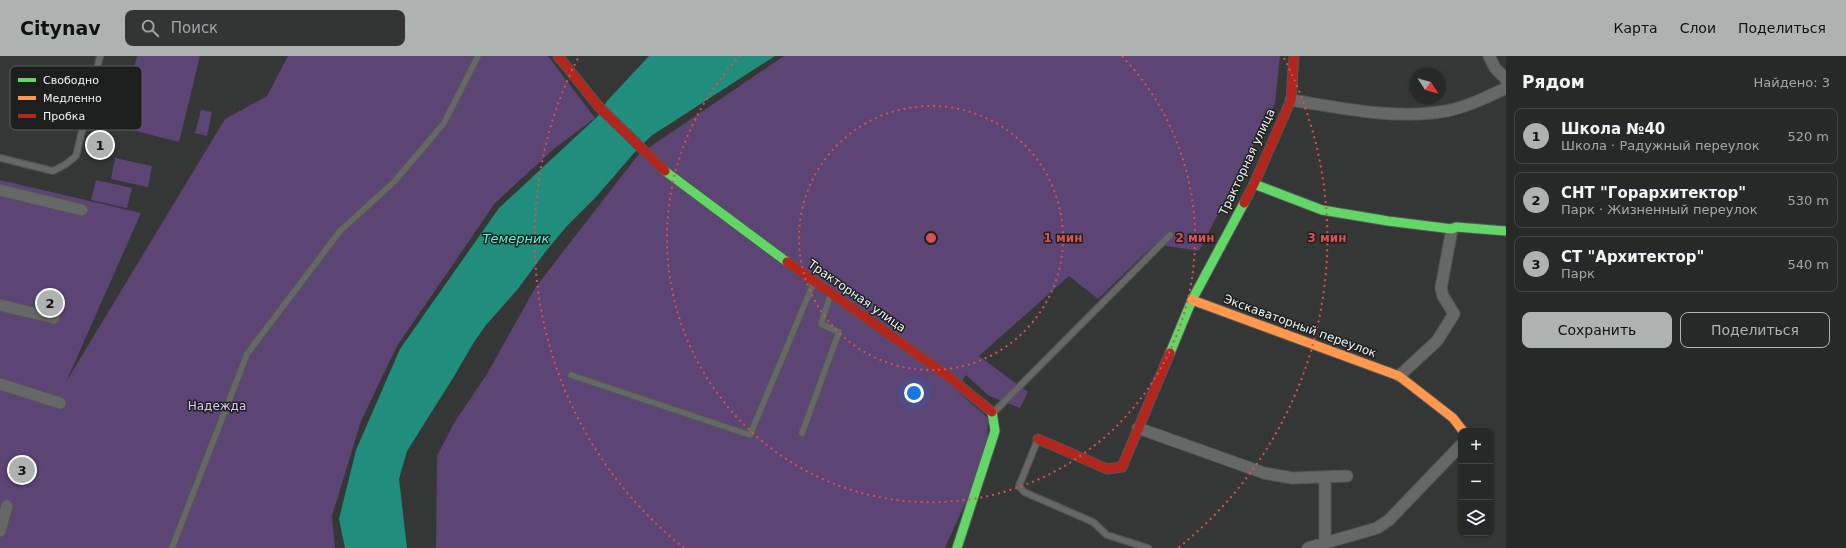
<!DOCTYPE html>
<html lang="ru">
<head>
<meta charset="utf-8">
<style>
  :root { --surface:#272928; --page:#333534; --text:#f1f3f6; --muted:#a4a6a8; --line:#434545; --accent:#aeb2b1 }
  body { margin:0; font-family:"DejaVu Sans",sans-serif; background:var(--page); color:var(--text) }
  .controls { position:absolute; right:12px; bottom:12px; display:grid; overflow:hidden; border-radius:8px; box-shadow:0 1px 3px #0004 }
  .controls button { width:36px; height:36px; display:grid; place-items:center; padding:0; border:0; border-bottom:1px solid var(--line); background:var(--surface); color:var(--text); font:20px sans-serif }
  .compass { position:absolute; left:1410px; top:12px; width:36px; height:36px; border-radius:50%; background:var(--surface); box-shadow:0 1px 3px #0004; rotate:126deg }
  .you { position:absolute; left:914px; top:337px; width:14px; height:14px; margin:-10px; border:3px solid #fff; border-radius:50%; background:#1a73e8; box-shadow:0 0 0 6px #1a73e833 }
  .badge { display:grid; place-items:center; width:26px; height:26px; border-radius:50%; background:var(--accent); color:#111; font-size:13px; font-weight:700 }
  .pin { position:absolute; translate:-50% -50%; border:2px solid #fff; box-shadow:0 1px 4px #0006 }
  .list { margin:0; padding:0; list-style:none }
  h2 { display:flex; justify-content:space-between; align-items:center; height:52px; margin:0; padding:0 16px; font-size:17px }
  h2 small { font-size:13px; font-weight:400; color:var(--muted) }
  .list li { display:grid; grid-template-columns:26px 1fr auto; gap:12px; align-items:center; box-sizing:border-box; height:56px; margin:0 8px 8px; padding:0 8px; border:1px solid var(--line); border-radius:8px }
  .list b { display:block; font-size:15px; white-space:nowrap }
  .list p { margin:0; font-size:13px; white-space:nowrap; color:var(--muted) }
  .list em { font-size:13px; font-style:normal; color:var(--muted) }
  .actions { display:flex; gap:8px; padding:12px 16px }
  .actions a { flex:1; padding:9px 0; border:1px solid var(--accent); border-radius:8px; text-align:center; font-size:14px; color:var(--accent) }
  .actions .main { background:var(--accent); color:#111 }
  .icon { flex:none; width:22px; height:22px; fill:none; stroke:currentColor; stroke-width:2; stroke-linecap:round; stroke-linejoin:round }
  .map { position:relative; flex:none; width:1506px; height:492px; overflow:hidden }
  header { display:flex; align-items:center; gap:24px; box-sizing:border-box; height:56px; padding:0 20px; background:var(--accent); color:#111 }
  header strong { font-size:19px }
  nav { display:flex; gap:22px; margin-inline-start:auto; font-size:14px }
  .search { width:280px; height:36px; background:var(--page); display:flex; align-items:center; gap:10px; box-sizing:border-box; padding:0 14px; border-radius:8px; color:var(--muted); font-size:15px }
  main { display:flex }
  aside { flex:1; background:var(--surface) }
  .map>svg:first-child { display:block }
  .green { fill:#5c4475 }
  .water { fill:#218d7c }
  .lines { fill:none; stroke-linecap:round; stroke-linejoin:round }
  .lane-casing { stroke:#535655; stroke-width:8 }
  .street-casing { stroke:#535655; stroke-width:13 }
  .fast-casing { stroke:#535655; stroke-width:11 }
  .slow-casing { stroke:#535655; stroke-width:11 }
  .jam-casing { stroke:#535655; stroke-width:11 }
  .lane { stroke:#666867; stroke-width:5.5 }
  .street { stroke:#666867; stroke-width:11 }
  .fast { stroke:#63d668; stroke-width:9 }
  .slow { stroke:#ff974d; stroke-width:9 }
  .jam { stroke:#b3261e; stroke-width:9 }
  .ring { fill:none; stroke:#db5151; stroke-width:2; stroke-dasharray:2 4 }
  .labels { text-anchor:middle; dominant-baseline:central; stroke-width:3; stroke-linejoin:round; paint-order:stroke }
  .street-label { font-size:12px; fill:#f0f4f3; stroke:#1c1f1e }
  .park-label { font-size:12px; fill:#dfc6fd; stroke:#1c1f1e }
  .water-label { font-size:13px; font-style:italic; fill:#5df4d8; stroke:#1c1f1e }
  .key { fill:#1c1f1e; stroke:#5c5f5e; stroke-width:1 }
  .key-label { font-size:11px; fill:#f0f4f3 }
  .centre { fill:#db5151; stroke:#1c1f1e; stroke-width:2 }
  .ring-label { font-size:12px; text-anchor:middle; font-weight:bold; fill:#db5151; stroke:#1c1f1e; stroke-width:3; stroke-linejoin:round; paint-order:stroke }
</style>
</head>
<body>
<header>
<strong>Citynav</strong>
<div class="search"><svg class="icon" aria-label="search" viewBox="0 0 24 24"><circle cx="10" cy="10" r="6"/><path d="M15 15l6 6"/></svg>Поиск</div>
<nav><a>Карта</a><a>Слои</a><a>Поделиться</a></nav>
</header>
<main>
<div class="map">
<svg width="1506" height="492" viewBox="0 0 1506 492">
  <rect width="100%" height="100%" fill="#343736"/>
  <path class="green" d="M137,0h63l-21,86 -59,-15z
    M288,0h260l47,62 -40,30 -60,55 -98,143 -36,75 -29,95 3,32h-335v-368l141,33 -75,169 159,-263 42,-23z
    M784,0h496l-5,47 -76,148 -44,-7 -57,55 -29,-23 -90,80 49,36 -8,16 -31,-12 -23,-21 -10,15 32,28 -1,28 -15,42 -27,60h-509l1,-92 17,-33 33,-49 48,-86 103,-133z
    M201,54l11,2 -5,24 -12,-3z
    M115,102l37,8 -4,21 -37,-8z
    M96,124l36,8 -5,20 -36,-8z"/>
  <path class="water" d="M649,0h126l-124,80 -17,17 -38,44 -29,29 -21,25 -29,39 -31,35 -12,17 -21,36 -46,73 -8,28 8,69h-62l-6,-29 17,-69 44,-101 99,-141 99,-92 9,-15z"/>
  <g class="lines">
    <defs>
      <path id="lane" d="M0,102l53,13 13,-7 10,-8 24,-100
        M571,319l179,60 64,-153
        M993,357l177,-178
        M802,377l37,-101 -18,-8 9,-28
        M1038,383l-19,47 5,6 69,30 14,13 41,13
        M172,492l75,-194 93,-123 54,-49 50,-59 34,-67"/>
      <path id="street" d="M1489,0l6,12 11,11
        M1291,44c51,8 104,20 155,11 21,-4 41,-14 60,-23
        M0,134l82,20
        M0,249l54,13
        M1399,320l38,-35 17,-27 -11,-18 -2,-8 11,-59
        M0,328l60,19
        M1138,372l126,45 28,5 55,-2
        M1325,421v66
        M0,475l7,-25
        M1308,492l69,-20 12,-8 72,-75"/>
      <path id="fast" d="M665,115l122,91
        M1254,128l68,26 66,11 64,8 4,-2 50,4
        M1170,297l22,-53 52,-97
        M957,492l38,-117 -3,-19"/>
      <path id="slow" d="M1192,244l207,76 54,42 10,13"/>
      <path id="jam" d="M558,0l41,51 66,64
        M1244,147l10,-19 37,-84 3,-44
        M787,206l162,115 43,35
        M1038,383l69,30 15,-2 48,-114"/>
    </defs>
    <use href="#lane" class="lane-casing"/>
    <use href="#street" class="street-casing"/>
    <use href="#fast" class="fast-casing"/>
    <use href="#slow" class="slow-casing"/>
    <use href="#jam" class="jam-casing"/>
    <use href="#lane" class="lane"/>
    <use href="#street" class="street"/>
    <use href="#fast" class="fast"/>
    <use href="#slow" class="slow"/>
    <use href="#jam" class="jam"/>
  </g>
  <g class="ring">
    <circle cx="931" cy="182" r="132"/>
    <path d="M1122 0A264 264 0 1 1 740 0"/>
    <path d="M684 492A396 396 0 0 1 578 2M1284 2A396 396 0 0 1 1178 492"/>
  </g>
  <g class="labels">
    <g class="street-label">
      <text transform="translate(1247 106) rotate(-65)">Тракторная улица</text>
      <text transform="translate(857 240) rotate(35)">Тракторная улица</text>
      <text transform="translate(1300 270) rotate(20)">Экскаваторный переулок</text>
    </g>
    <g class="park-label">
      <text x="217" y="350">Надежда</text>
    </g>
    <g class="water-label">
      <text x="516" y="182">Темерник</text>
    </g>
  </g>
  <rect x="10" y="10" width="132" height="64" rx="6" class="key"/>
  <rect x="18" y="22" width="18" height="4" fill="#63d668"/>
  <rect x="18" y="40" width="18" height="4" fill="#ff974d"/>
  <rect x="18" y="58" width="18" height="4" fill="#b3261e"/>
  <g class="key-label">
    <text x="43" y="28">Свободно</text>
    <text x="43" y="46">Медленно</text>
    <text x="43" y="64">Пробка</text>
  </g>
  <circle cx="931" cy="182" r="6" class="centre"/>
  <g class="ring-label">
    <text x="1063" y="186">1 мин</text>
    <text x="1195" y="186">2 мин</text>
    <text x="1327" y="186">3 мин</text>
  </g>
</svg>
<div class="controls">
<button>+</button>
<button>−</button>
<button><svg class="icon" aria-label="layers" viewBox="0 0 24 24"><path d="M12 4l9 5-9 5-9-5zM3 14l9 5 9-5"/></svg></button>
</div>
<svg class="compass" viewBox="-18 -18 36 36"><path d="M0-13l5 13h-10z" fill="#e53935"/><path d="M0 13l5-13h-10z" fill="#a4a6a8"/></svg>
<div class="you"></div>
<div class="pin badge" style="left:100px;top:89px">1</div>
<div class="pin badge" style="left:50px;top:247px">2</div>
<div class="pin badge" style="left:22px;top:414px">3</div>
</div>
<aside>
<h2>Рядом<small>Найдено: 3</small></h2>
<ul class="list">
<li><span class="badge">1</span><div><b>Школа №40</b><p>Школа · Радужный переулок</p></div><em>520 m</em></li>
<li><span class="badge">2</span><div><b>СНТ &quot;Горархитектор&quot;</b><p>Парк · Жизненный переулок</p></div><em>530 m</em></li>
<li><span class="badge">3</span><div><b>СТ &quot;Архитектор&quot;</b><p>Парк</p></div><em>540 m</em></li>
</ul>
<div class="actions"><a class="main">Сохранить</a><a>Поделиться</a></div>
</aside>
</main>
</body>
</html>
